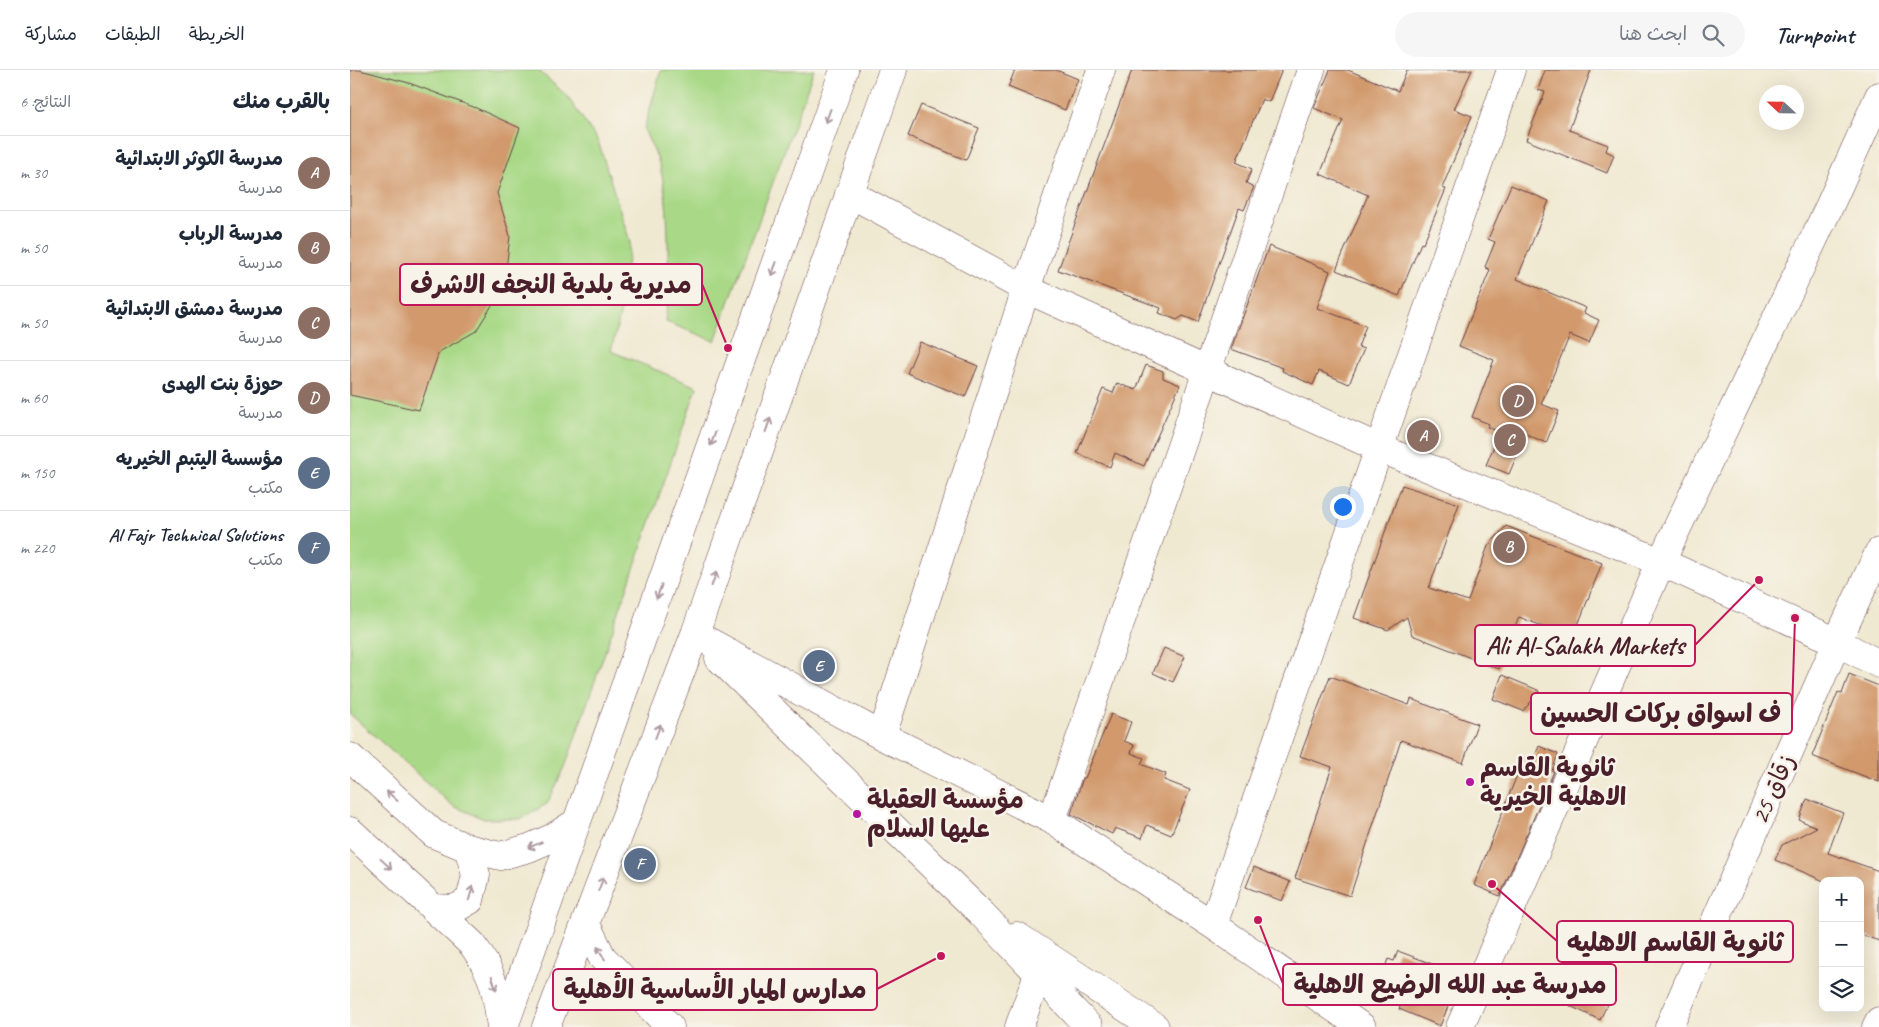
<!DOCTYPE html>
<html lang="ar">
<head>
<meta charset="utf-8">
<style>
  :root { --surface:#fff; --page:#f6f6f7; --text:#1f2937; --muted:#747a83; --line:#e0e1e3; --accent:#111827 }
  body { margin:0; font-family:Caveat,"Playpen Sans Arabic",sans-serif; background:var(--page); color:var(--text); direction:rtl }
  .controls { position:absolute; right:15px; bottom:15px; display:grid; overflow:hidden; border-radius:10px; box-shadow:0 5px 20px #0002 }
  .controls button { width:45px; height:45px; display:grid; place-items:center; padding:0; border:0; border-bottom:1px solid var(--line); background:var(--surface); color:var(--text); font:25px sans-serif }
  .compass { position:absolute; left:1409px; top:15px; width:45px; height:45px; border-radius:50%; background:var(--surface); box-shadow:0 5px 20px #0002; rotate:292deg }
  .you { position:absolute; left:992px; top:436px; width:18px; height:18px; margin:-12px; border:4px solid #fff; border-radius:50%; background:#1a73e8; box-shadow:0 0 0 8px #1a73e833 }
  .badge { display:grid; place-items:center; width:32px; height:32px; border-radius:50%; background:var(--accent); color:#fff; font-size:16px; font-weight:700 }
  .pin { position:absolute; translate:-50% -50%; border:2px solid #fff; box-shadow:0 1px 5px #0006 }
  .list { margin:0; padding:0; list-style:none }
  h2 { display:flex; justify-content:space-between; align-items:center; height:65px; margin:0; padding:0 20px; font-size:21px }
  h2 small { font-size:16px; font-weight:400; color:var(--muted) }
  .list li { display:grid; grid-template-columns:32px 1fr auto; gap:15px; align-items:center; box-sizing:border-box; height:75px; padding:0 20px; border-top:1px solid var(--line) }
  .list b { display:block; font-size:19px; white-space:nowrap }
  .list p { margin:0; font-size:16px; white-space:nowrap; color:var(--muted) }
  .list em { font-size:16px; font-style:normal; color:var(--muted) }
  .icon { flex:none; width:28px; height:28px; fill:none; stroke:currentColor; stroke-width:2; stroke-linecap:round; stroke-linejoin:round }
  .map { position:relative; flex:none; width:1529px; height:957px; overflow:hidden; direction:ltr }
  header { display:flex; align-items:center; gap:30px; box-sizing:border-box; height:70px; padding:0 25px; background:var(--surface); border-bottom:1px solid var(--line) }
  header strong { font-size:24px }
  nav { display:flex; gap:28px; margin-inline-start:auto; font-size:18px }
  .search { width:350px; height:45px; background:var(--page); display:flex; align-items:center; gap:12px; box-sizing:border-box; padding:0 18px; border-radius:28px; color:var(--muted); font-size:19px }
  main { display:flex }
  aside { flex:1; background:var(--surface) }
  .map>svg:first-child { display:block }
  .green { fill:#a9d987; stroke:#7a7c59 }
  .building { fill:#d1996c }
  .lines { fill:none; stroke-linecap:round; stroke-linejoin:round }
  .minor-casing { stroke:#633d44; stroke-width:29 }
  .minor { stroke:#fff; stroke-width:28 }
  .oneway { stroke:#ae9aa0 }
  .poi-dot { fill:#b5179e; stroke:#f7f3e8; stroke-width:2 }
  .labels { text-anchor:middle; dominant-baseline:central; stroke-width:5; stroke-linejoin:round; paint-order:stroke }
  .poi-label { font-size:25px; font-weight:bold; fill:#4a1f2b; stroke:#f7f3e8; text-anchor:start }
  .street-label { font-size:25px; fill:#4a1f2b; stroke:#f7f3e8 }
  .leader { fill:none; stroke:#c2185b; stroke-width:2 }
  .callout-dot { fill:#c2185b; stroke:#f7f3e8; stroke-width:2 }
  .callout { fill:#f7f3e8; stroke:#c2185b; stroke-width:2 }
  .callout-label { font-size:26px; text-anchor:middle; font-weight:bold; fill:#4a1f2b }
</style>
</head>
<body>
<header>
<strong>Turnpoint</strong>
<div class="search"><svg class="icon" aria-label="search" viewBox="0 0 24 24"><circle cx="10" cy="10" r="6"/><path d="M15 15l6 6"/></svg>ابحث هنا</div>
<nav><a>الخريطة</a><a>الطبقات</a><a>مشاركة</a></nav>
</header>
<main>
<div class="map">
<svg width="1529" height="957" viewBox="0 0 1529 957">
  <rect width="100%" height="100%" fill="#f7f3e8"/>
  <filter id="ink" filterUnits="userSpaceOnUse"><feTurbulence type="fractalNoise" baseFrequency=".02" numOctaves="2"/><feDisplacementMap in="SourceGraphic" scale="10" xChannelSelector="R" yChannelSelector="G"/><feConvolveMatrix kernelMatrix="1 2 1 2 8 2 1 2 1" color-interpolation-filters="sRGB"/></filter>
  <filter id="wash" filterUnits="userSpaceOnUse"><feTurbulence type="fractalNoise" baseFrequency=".0096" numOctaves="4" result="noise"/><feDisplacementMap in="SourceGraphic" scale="20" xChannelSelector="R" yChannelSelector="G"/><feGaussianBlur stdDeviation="1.12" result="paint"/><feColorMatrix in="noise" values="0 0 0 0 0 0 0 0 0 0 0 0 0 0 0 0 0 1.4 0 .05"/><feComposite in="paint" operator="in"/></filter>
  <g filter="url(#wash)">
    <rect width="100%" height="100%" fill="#f0e9d2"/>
    <path class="green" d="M0,0h188l29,26 31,45 32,101 -8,65 -11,44 86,36 -132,380 -18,37 -27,15h-36l-31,-13 -103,-92z
      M311,0h153l-99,271 -49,-19c2,-45 6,-119 -8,-162 -4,-10 -10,-21 -14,-31z"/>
    <g id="blocks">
      <path class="building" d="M0,0h10l49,13 67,25 44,20 -23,65 13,43 -6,50 -28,45 -37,21 -20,58 -69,-15z
        M665,0h41l22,9 -13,31 -57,-23z
        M782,0h150l-13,32 -7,-3 -26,63 16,7 -6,14 8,4 -10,23 -5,-2 -41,114 -15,-6 -6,4 -18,-7 2,-5 -103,-38z
        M980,0h18l50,21 9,-21h65l-18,39 18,7 -30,72 4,1 -23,55 -2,-1 -22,53 -63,-26 32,-75 -48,-21 23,-54 -29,-12z
        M1195,0h46l-22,60 39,15 -2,6 8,4 -7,18 -81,-33 19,-48 -7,-2z
        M571,35l58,23 -13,32 -58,-24z
        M1161,115l38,16 -32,78 69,29 -2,5 15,7 -10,23 -19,-8 -29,69 18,7 -13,32 -20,-9 -17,40 -23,-9 14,-33 -13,-5 2,-3 -17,-7 22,-57 -35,-14 31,-76 -5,-3 10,-25 -7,-3z
        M919,176l61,25 -13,37 49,18 -8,21 6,2 -15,35 -30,-13 -6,14 -31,-14 1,-3 -52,-19z
        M570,272l58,24 -13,31 -58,-24z
        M796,295l17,6v7l17,7 -36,81 -29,-13 -5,14 -33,-14 26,-64 10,4 4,-10 19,7z
        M1052,415l57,19 -30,84 39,13 20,-55 18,-20 96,37 -29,75 -54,-21 -20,52 -87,-34 -5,-18 -19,13 -34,-12z
        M814,578l21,9 -12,25 -20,-9z
        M1499,604l30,12v96l-67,-26 26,-64 4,2z
        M1152,605l38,16 -17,20 -30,-12z
        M980,606l79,29 2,-6 66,25 -14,39 -62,-23 -51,156 -55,-18 37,-111 -32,-11z
        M761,644l20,8 -7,19 10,4 -3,8 13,5 -3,6 25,10 -2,6 26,10 -19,45 -24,-10 -5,13 -27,-10 -3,6 -41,-20 12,-36h2z
        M1189,676l19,8 -6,17h2l-54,125 -26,-11 50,-128 9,4z
        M1457,729l36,14 -15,40 51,18v70l-19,-7v-53h-36l-49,-21 7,-15 35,-18 -18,-7z
        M904,797l36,15 -8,19 -36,-14z
        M1048,881l63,24 -21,51 -41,-17 5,-12 -26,-10 10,-28 6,2z
        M1230,914l30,14 -10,22 -30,-14z"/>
    </g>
  </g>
  <g filter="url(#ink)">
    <use href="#blocks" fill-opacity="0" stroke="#633d44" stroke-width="1"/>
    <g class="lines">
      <defs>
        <path id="minor" d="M499,123l177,96 353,159 282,114 176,80 42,22
          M345,564l187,102 170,84 161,105 149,102
          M369,588l263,256 107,113
          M532,666l144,-447 75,-219
          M0,687l84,77 34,14 32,8 29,-8 23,-10 25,-16
          M702,750l259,-750
          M0,761l123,114c22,32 23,45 28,82
          M83,838l22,1 15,-9 6,-25 -8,-27
          M236,854l16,33 68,70
          M863,855l298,-855
          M667,866l138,91
          M154,957l340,-957
          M196,957l149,-393 198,-564
          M669,957l19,-53
          M1110,957l201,-465 168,-355 50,-111
          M1319,957l168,-385 42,-90
          M1526,957l3,-6"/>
      </defs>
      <use href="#minor" class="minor-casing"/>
      <use href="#minor" class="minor"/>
    </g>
    <defs><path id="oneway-shaft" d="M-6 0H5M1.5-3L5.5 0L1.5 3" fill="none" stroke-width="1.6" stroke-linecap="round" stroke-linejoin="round" transform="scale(1.25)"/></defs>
    <g class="oneway">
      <use href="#oneway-shaft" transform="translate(478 46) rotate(110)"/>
      <use href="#oneway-shaft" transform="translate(424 199) rotate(110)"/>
      <use href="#oneway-shaft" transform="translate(418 355) rotate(-71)"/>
      <use href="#oneway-shaft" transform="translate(363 369) rotate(110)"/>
      <use href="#oneway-shaft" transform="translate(364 509) rotate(-71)"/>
      <use href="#oneway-shaft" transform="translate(309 522) rotate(110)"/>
      <use href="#oneway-shaft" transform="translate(308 661) rotate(-69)"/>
      <use href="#oneway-shaft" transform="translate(42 726) rotate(-138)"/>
      <use href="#oneway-shaft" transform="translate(185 775) rotate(157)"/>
      <use href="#oneway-shaft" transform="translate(36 794) rotate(43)"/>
      <use href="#oneway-shaft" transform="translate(251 814) rotate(-69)"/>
      <use href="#oneway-shaft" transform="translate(121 823) rotate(-73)"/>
      <use href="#oneway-shaft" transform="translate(251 883) rotate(-121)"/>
      <use href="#oneway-shaft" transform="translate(144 913) rotate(72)"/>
    </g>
  </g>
  <g class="poi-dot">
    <circle cx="1120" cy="712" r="5"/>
    <circle cx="507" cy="744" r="5"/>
  </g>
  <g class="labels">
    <g class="poi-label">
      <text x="1130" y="698">ثانوية القاسم<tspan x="1130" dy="29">الاهلية الخيرية</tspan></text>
      <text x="517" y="730">مؤسسة العقيلة<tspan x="517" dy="29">عليها السلام</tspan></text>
    </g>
    <g class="street-label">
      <text transform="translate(1423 719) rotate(-66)">زقاق 25</text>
    </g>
  </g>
  <path class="leader" d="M378 278L352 214M1409 510L1345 575M1445 548L1442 643M1142 814L1207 871M908 850L933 914M591 886L527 919"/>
  <g class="callout-dot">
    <circle cx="378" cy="278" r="5"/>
    <circle cx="1409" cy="510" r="5"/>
    <circle cx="1445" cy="548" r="5"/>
    <circle cx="1142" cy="814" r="5"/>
    <circle cx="908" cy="850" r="5"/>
    <circle cx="591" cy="886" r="5"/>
  </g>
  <g class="callout">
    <rect x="50" y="194" width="302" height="41" rx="5"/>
    <rect x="1125" y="555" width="220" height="41" rx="5"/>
    <rect x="1181" y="623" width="261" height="41" rx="5"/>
    <rect x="1207" y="851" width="236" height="41" rx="5"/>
    <rect x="933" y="894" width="333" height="41" rx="5"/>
    <rect x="203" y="899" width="324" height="41" rx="5"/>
  </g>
  <g class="callout-label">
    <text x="201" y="223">مديرية بلدية النجف الاشرف</text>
    <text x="1235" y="584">Ali Al-Salakh Markets</text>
    <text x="1311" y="652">ف اسواق بركات الحسين</text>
    <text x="1325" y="881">ثانوية القاسم الاهليه</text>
    <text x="1100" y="923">مدرسة عبد الله الرضيع الاهلية</text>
    <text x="365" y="928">مدارس الميار الأساسية الأهلية</text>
  </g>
</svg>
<div class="controls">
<button>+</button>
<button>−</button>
<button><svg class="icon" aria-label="layers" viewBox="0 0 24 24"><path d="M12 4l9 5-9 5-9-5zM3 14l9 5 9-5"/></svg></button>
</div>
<svg class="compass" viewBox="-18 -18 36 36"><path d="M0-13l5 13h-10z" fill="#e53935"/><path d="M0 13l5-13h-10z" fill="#747a83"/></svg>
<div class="you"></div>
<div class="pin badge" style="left:1073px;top:366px;background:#8d6e63">A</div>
<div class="pin badge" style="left:1159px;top:477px;background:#8d6e63">B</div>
<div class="pin badge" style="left:1160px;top:370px;background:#8d6e63">C</div>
<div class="pin badge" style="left:1168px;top:331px;background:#8d6e63">D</div>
<div class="pin badge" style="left:469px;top:596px;background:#5c6f8a">E</div>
<div class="pin badge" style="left:290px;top:794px;background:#5c6f8a">F</div>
</div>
<aside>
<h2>بالقرب منك<small>النتائج: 6</small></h2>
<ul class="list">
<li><span class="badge" style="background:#8d6e63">A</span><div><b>مدرسة الكوثر الابتدائية</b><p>مدرسة</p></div><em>30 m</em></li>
<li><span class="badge" style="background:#8d6e63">B</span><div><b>مدرسة الرباب</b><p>مدرسة</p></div><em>50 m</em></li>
<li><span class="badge" style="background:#8d6e63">C</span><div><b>مدرسة دمشق الابتدائية</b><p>مدرسة</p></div><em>50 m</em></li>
<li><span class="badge" style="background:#8d6e63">D</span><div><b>حوزة بنت الهدى</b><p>مدرسة</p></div><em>60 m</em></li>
<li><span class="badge" style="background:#5c6f8a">E</span><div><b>مؤسسة اليتبم الخيريه</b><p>مكتب</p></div><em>150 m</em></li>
<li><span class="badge" style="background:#5c6f8a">F</span><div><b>Al Fajr Technical Solutions</b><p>مكتب</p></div><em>220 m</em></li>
</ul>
</aside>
</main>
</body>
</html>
